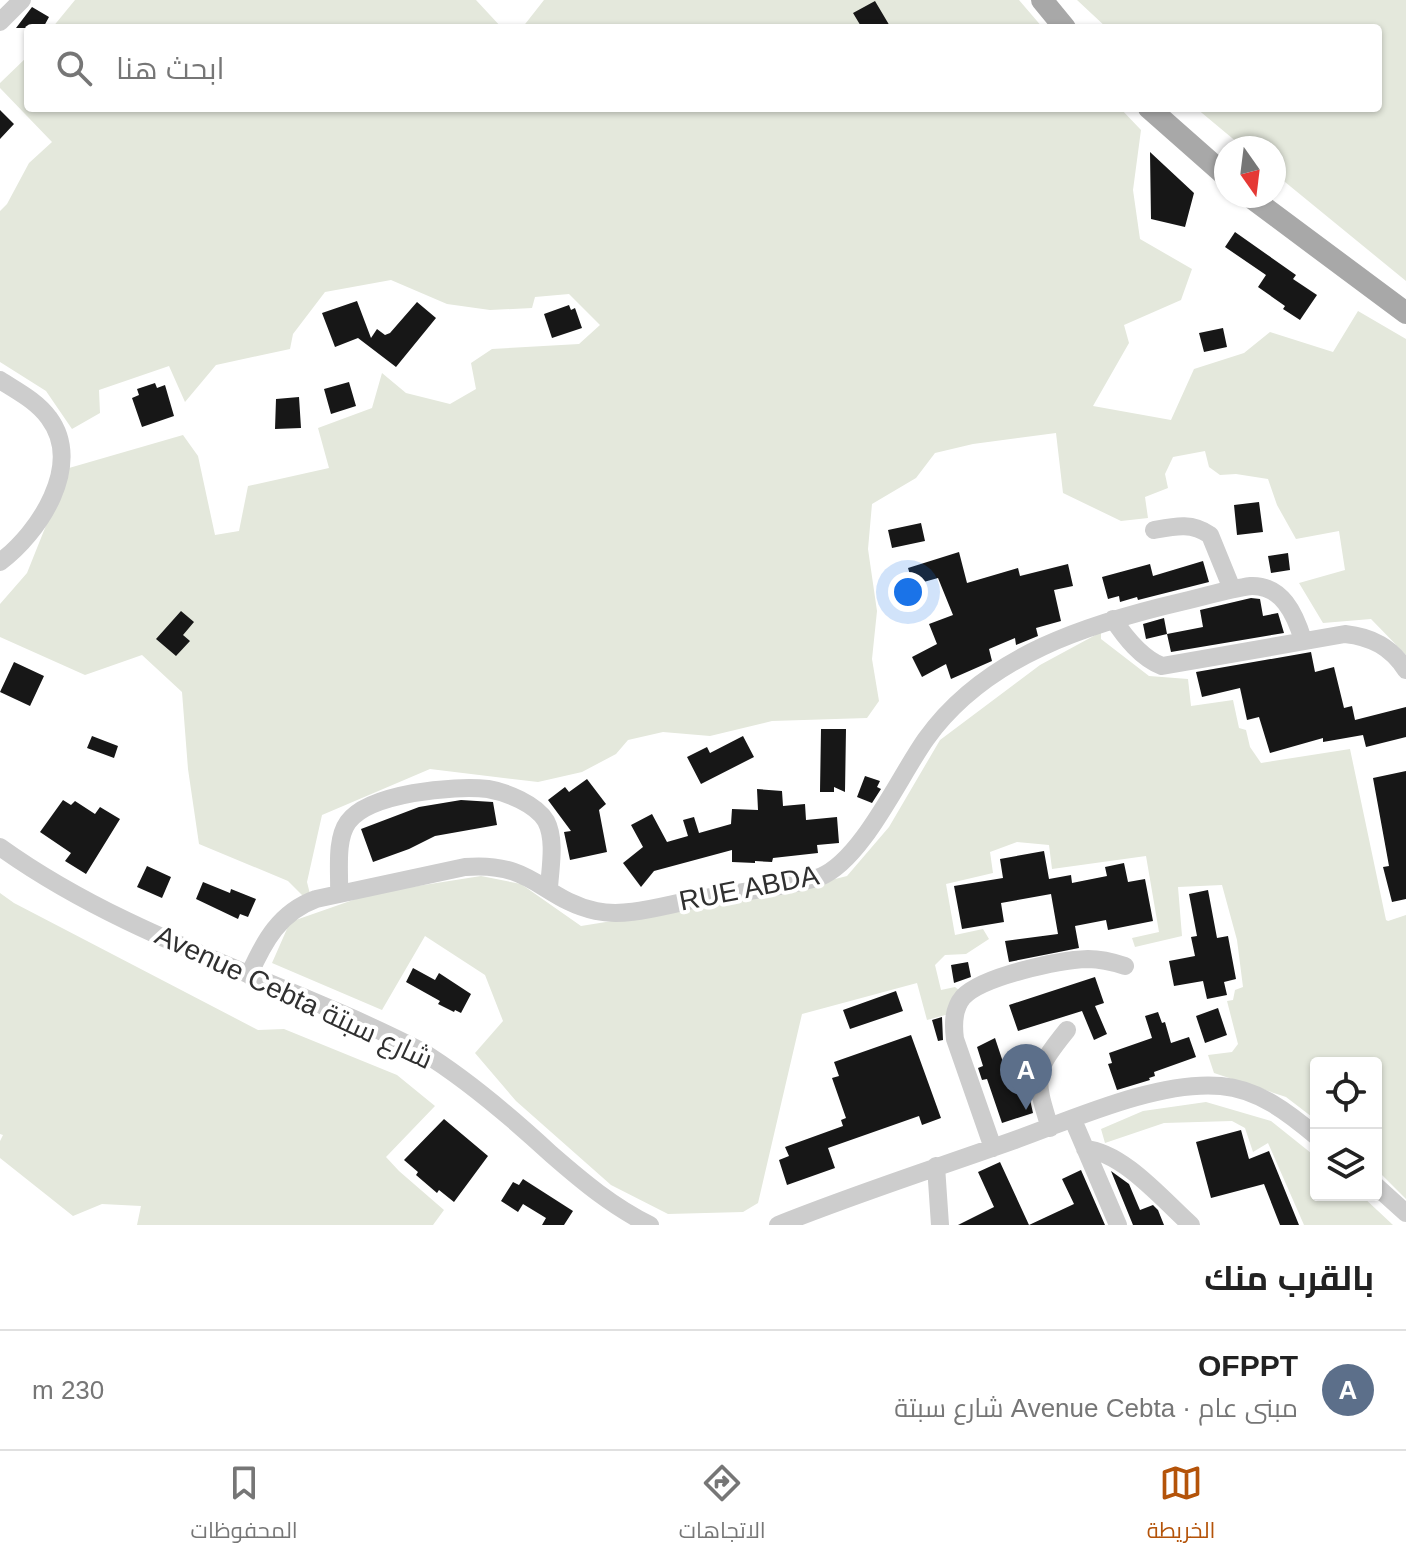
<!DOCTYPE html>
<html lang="ar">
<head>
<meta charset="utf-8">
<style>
  :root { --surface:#fff; --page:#f6f6f6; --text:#222; --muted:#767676; --line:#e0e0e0; --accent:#b45309 }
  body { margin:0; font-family:Arial,Cairo,sans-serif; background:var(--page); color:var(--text); direction:rtl }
  .controls { position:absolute; right:24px; bottom:24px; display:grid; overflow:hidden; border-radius:8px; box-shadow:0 2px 6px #0004 }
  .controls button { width:72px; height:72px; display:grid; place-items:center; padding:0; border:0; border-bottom:2px solid var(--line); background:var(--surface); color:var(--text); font:40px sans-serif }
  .compass { position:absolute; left:1214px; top:136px; width:72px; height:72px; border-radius:50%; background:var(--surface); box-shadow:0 2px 6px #0004; rotate:166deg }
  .you { position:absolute; left:908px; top:592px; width:28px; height:28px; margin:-20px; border:6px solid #fff; border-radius:50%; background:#1a73e8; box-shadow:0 0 0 12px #1a73e833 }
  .badge { display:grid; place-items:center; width:52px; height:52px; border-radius:50%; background:var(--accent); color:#fff; font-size:26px; font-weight:700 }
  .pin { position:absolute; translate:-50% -66px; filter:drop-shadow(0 2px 4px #0008) }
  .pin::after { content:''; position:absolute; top:42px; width:28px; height:24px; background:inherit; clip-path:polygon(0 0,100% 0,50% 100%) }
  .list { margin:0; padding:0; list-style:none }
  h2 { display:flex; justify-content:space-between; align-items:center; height:104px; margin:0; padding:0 32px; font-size:34px }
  h2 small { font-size:26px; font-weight:400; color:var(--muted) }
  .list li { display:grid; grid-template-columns:52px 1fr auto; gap:24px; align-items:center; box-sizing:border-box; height:120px; padding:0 32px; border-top:2px solid var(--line) }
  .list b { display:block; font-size:30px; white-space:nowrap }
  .list p { margin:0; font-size:26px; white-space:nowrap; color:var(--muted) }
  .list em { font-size:26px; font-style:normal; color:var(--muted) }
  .icon { flex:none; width:44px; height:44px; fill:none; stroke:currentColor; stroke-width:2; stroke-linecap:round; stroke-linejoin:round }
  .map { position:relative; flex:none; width:1406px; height:1225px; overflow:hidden; direction:ltr }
  .search { position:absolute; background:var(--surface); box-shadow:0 2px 6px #0004; left:24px; right:24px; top:24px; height:88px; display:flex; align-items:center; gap:20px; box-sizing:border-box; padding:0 28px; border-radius:8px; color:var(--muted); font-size:30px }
  .sheet { height:224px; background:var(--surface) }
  nav { display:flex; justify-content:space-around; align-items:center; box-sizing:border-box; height:112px; border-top:2px solid var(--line); background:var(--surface); font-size:22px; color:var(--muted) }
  nav a { display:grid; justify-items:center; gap:4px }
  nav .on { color:var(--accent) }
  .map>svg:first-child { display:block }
  .green { fill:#e4e8dc }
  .building { fill:#171717 }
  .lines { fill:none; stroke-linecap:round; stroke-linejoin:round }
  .minor { stroke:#cdcdcd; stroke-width:18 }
  .major { stroke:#a8a8a8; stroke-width:22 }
  .labels { text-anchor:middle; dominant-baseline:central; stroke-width:8; stroke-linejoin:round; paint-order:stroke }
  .street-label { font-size:28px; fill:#303030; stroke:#fff }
</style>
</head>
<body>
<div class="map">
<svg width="1406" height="1225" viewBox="0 0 1406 1225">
  <rect width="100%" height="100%" fill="#fff"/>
  <path class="green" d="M75,0h401l26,28h-450z
    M544,0h475l24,28h-521z
    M1077,0h329v281l-132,-108v-25h-30l-48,-40h182v-80h-271z
    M28,56v52h1092l21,22 -8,60 7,49 52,30 -11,31 -57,25 5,18 -36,63 78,14 23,-51 50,-16 26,-21 63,20 25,-41 48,28v316l-35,-36 -48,4 -24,-40 46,-13 -6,-39 -43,8 -19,-34 -9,-26 -32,-5 -16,1 -11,-8 -4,-16 -32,6 -8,17 3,14 -23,9 3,21 -27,3 -58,-28 -7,-60 -83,11 -38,9 -19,25 -44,26 -4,45 9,62 -5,48 7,42 -12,17 -95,3 -62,15 -47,-4 -35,8 -12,14 -34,18 -44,10 -108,-13 -108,46 -15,67 3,12 -6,3 -16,-16 -89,-37 -11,-75 -6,-77 -40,-37 -57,20 -85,-38v-33l27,-31 42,-105 114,-33 15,21 17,79 24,-4 9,-45 81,-18 -11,-40 54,-20 10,-35 24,20 44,11 26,-15 -5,-26 21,-14 87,-5 21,-19 -31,-31 -34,3 -3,11 -42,2 -43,-6 -56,-24 -66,12 -32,42 -3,15 -74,16 -31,37 -16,-36 -70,24 1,23 -28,16 -26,-38 -46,-29v-151l7,-7 22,-41 23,-21 -52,-54v-5z
    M1101,632v7l48,37 39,3 3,27 42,-6 6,28 7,2 4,17 11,16 89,-14 36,171 2,1 18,-6v284l-30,-30v-106h-60v57l-30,-23 -72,-24 -6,-18 24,-3 6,-8 -11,-43 6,-1 2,-10 8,-3 -6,-47 -15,-55 -44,2 4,49 -47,11 -3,-9 27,-6 -13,-76 -94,13 -3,-24 -32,-3 -27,10 3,21 -47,11 9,51 28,-6 6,10 -23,15 -21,1 -10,10 6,25 14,-3 4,3 -10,24 -22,6 -10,-37 -115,31 -44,189 -15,9 -75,2 -57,-29 -95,-84 -41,-48 28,-32 -18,-46 -60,-39 -43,74 -110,-47 18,-41 83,-29 108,-17 40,8 60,42 186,-30 80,-20 42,-49 51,-87 100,-75z
    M0,893l14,10 244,127 26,-1 113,46 38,31 -49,51 13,14 45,39 -11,15h-296l4,-19 -39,-2 -29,12 -73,-58v-17l3,-6 -3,-1z
    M1206,1102l65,19 45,36v38h45l32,30h-89l-36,-82 -15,9 -8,-24 -13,-7 -68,2 -59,20 -4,-14 42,-18z"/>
  <path class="building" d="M875,1l16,27h-29l-9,-15z
    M32,7l17,10 -6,11h-27z
    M0,110l14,14 -14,15z
    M1150,152l44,41 -9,34 -34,-8z
    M1235,232l61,43 -3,4 24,16 -17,25 -17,-11 2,-3 -27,-19 8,-12 -41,-28z
    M357,301l14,37 6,-9 8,6 5,-2 27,-31 19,16 -40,49 -38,-29 -23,9 -13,-34z
    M569,305l2,5 4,-2 7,20 -30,10 -8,-24z
    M1223,328l4,19 -23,5 -5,-19z
    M349,382l7,24 -25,8 -7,-25z
    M155,383l2,5 8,-3 9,31 -32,11 -10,-29 7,-3 -2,-6z
    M299,397l2,31 -26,1 1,-30z
    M1259,502l4,30 -26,3 -3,-30z
    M921,523l4,18 -33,7 -4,-18z
    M959,552l8,31 51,-15 2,8 48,-12 5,22 -19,4 7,31 -25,7 2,8 -22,9 -1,-7 -26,11 3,12 -41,18 -5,-15 -24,13 -10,-20 25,-13 -8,-20 24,-9 -15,-37 -25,7 -5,-17z
    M1288,553l2,17 -19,3 -3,-17z
    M1203,561l6,21 -71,18 -1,-3 -17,5 -1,-6 -11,3 -6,-22 48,-13 3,12z
    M1251,598l9,1 3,17 15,-3 6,20 -113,19 -4,-18 36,-7 -3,-17z
    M181,611l13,11 -11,13 7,6 -14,15 -20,-17z
    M1164,618l3,16 -21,5 -3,-15z
    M1311,652l4,20 19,-5 10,41 8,-2 3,14 51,-13v30l-40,10 -3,-12 -40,7v-4l-53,15 -11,-36 -12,3 -7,-32 -38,9 -6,-25z
    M14,662l30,14 -14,30 -30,-14z
    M821,729h25l-1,63 -11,-5v5h-14z
    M92,736l26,10 -4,12 -27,-10z
    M743,736l11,21 -53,27 -14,-27 20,-10 3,6z
    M1406,771v128l-14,3 -9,-35 6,-1 -16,-88z
    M865,776l15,5 -3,6 4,2 -9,14 -15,-6z
    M587,779l19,25 -7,6 8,42 -37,8 -6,-28 7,-1 -23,-31 17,-13 4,5z
    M757,789l25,2 1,15 22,-2 1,16 31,-3 2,26 -22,2 1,8 -45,5 -1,4 -17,-1v2l-23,-1v-12l-78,21 -13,16 -18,-24 20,-16 -12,-22 21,-11 15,28 21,-6 -5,-16 11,-3 5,16 32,-9 1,-15 26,1z
    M63,800l8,5 4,-4 20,13 5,-7 20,12 -34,55 -21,-13 6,-8 -31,-21z
    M461,800l32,2 4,23 -62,11 -26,13 -36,13 -12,-33 58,-22z
    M1044,851l5,28 22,-4 1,8 35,-7 -2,-9 19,-4 4,19 17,-3 8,42 -45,9 -2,-10 -31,6 4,22 -70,14 -4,-21 53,-7 -7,-40 -50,9 3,19 -42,7 -8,-43 49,-8 -3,-19z
    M147,866l24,11 -9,21 -25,-11z
    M203,882l27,11 1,-4 25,10 -8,18 -8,-3 -2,5 -42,-20z
    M1208,890l9,48 11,-2 8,43 -12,3 3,13 -20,4 -4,-18 -29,5 -5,-25 26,-5 -4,-19 6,-1 -8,-42z
    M968,962l3,15 -17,6 -3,-18z
    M413,968l22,12 4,-7 32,21 -10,19 -6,-3 -1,2 -16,-8 2,-3 -34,-19z
    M1095,977l9,26 -9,3 12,28 -13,6 -12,-29 -64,20 -9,-26z
    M896,991l7,20 -53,18 -7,-19z
    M1218,1008l9,27 -22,8 -9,-27z
    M1158,1012l4,11 3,-1 6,21 18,-6 7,20 -42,15 1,4 -6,2 1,2 -33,10 -9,-26 4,-1 -3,-10 43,-15 -7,-22z
    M942,1017l1,23 -5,1 -6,-21z
    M911,1035l30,83 -19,7 -3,-9 -91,32 7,20 -48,17 -8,-25 10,-4 -4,-9 58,-21 -2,-6 5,-2 -14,-40 7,-2 -5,-14z
    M995,1038l12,36 16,-6 10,45 -31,10 -15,-44 -5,1 -4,-12 5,-2 -6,-19z
    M444,1119l44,37 -34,46 -15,-12 -2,3 -21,-18 2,-3 -14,-12z
    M1241,1130l8,29 20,-8 30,74h-19l-16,-41 -53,14 -15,-56z
    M1000,1162l29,63 45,-21 -12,-25 19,-9 24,55h-147l36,-18 -16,-35z
    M1111,1171l18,13 11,26 13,-5 5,5 6,15h-31z
    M523,1179l50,32 -9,14h-22l4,-7 -23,-14 -5,8 -17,-11 12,-19 6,3z"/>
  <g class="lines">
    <path class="minor" d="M0,22l22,-22
      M0,380c17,11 37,21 49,38 35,47 -10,115 -49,144
      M1154,530c21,-4 38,-8 56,5l22,54
      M1113,619c12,18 28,39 49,47l183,-32c27,3 46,13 61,36
      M0,847c128,92 283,133 421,204 47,29 90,66 130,103 31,27 62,53 99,71
      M339,894c1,-21 -4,-54 9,-72 21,-29 106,-37 140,-33 18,3 48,15 58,32 10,19 4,48 3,67
      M249,975c15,-34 31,-63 67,-76l149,-32c68,-6 77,32 131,44 32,7 71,-7 103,-12 40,-7 82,-11 121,-22 42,-17 79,-100 106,-138 60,-84 164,-116 259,-138 22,-5 43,-12 66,-15 31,-1 44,28 52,54
      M1073,1120l45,105
      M1050,1128c-16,-51 -17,-56 17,-98
      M993,1148l-38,-109c-2,-15 -2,-30 8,-42 20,-21 96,-37 125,-38 13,0 25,3 37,7
      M1085,1149c38,3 78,51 106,76
      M936,1166l4,59
      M1376,1186l30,27
      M778,1225c77,-31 155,-56 234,-84 59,-21 146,-61 209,-55 37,3 68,27 95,50"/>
    <path class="major" d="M1042,0l23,28
      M1149,108l77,68
      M1249,196l157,117"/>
  </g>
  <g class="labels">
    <g class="street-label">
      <text transform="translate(749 888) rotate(-11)">RUE ABDA</text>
      <text transform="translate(294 997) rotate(25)">Avenue Cebta شارع سبتة</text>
    </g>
  </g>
</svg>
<div class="controls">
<button><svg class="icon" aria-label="locate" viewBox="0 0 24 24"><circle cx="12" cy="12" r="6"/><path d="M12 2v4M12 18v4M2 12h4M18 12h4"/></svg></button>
<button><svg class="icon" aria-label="layers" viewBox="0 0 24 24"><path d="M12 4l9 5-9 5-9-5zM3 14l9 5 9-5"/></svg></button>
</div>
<svg class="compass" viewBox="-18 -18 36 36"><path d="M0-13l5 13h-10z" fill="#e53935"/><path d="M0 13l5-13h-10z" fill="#767676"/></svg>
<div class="you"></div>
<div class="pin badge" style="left:1026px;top:1110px;background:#5c6f8a">A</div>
<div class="search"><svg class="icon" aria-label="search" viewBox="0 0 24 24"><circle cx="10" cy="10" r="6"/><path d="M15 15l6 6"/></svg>ابحث هنا</div>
</div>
<section class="sheet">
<h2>بالقرب منك<small></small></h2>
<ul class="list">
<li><span class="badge" style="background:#5c6f8a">A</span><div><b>OFPPT</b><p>مبنى عام · Avenue Cebta شارع سبتة</p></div><em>230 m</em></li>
</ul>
</section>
<nav>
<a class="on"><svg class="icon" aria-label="map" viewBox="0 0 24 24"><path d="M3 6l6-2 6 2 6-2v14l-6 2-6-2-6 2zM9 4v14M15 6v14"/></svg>الخريطة</a>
<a><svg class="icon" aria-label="directions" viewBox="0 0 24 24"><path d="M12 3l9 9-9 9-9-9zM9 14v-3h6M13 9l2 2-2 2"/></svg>الاتجاهات</a>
<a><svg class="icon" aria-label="saved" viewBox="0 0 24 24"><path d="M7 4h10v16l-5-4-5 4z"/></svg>المحفوظات</a>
</nav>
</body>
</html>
